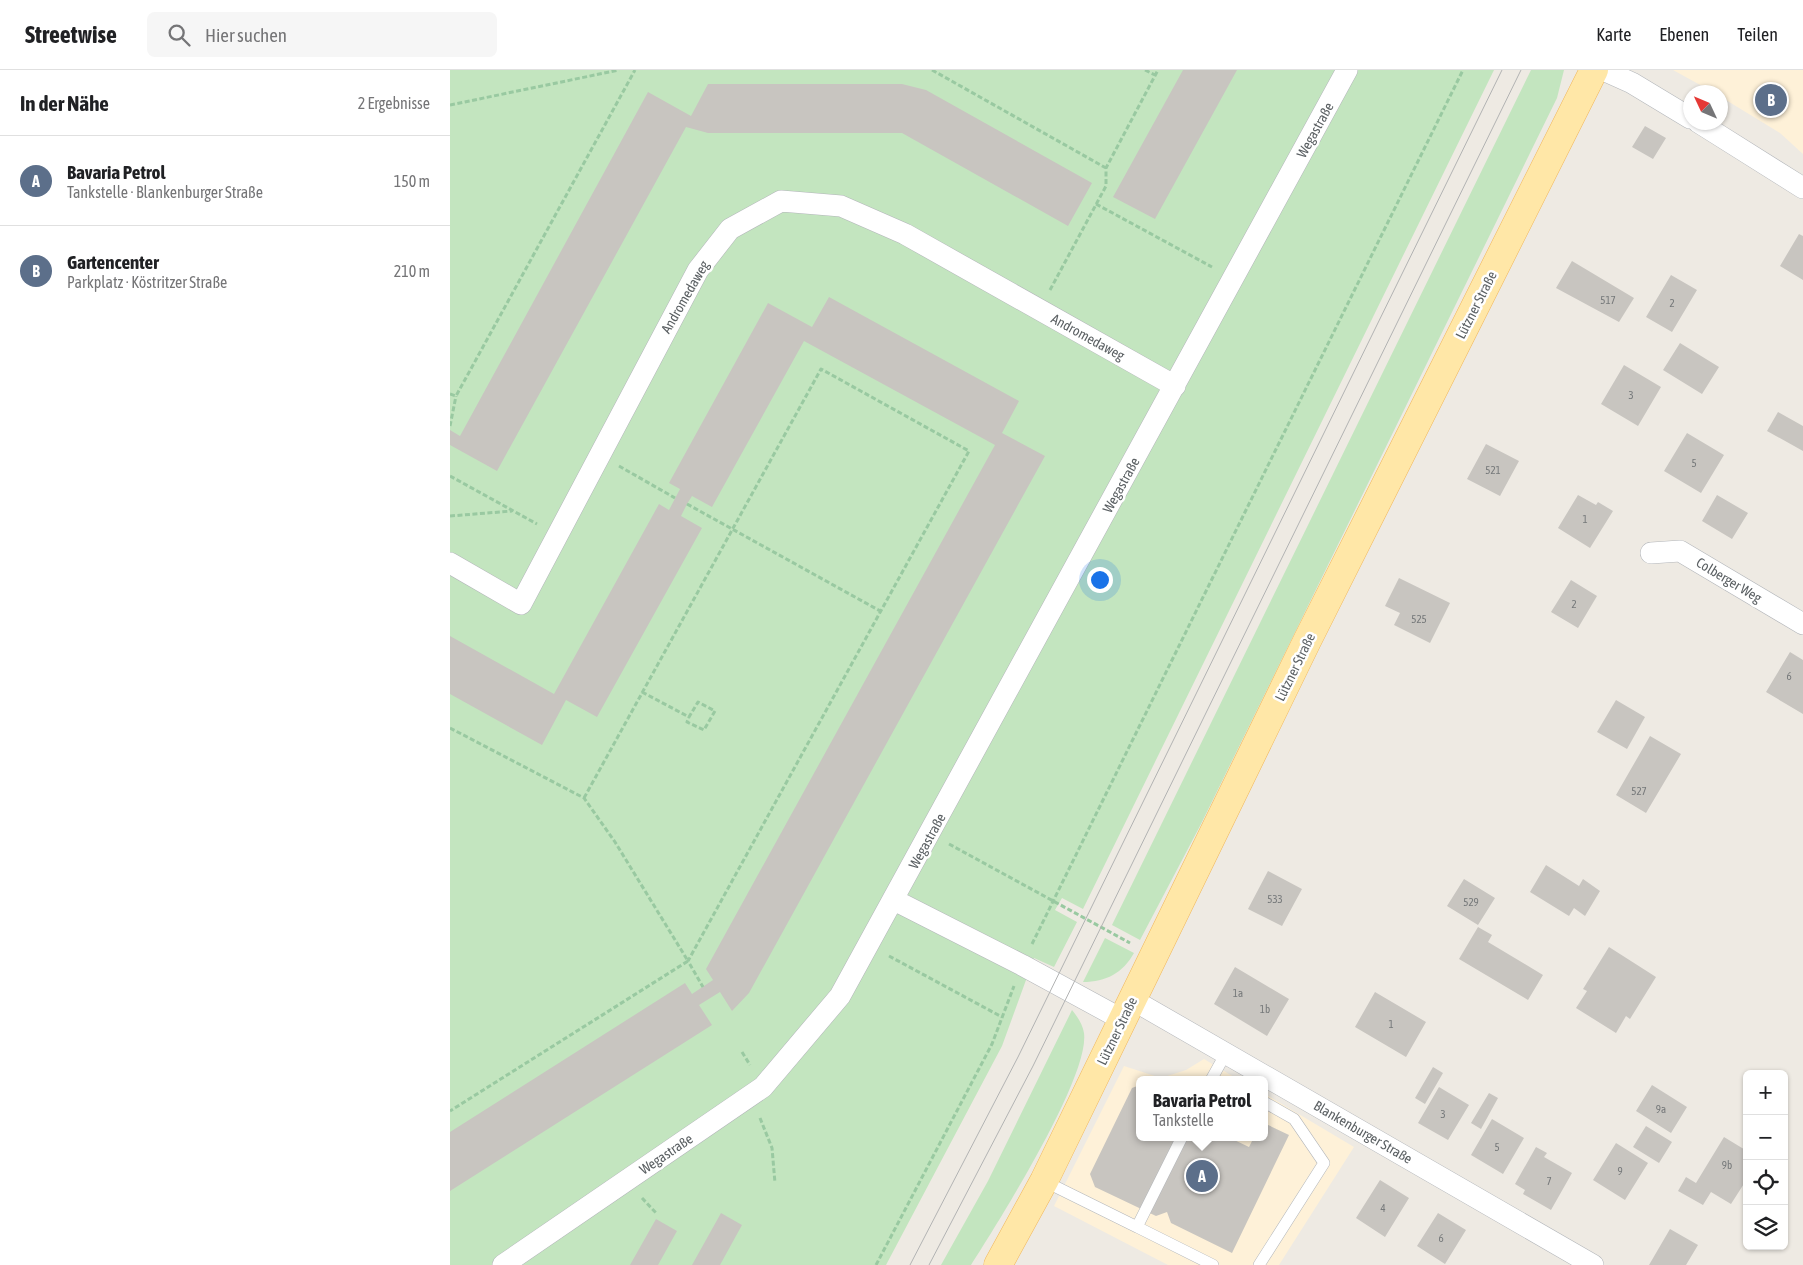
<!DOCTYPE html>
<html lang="de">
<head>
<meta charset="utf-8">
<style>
  :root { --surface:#fff; --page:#f6f6f6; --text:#202124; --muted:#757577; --line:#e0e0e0; --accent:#2563eb }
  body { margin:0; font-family:"Asap Condensed",sans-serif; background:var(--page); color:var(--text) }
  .controls { position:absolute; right:15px; bottom:15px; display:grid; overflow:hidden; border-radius:8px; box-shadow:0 1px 4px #0004 }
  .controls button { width:45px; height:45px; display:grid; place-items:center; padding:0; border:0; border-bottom:1px solid var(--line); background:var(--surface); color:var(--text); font:25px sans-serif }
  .compass { position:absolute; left:1233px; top:15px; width:45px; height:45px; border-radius:50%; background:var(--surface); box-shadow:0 1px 4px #0004; rotate:314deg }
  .you { position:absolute; left:649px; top:509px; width:18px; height:18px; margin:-12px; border:4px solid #fff; border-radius:50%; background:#1a73e8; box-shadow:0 0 0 8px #1a73e833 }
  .badge { display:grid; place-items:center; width:32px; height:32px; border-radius:50%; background:var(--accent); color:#fff; font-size:16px; font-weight:700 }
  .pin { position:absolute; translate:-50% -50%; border:2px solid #fff; box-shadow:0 1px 5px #0006 }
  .popup { position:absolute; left:686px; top:1006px; width:132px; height:65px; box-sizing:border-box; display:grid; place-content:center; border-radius:8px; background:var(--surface); filter:drop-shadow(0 1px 4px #0005); font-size:16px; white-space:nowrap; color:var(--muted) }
  .popup b { font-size:19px; color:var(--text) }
  .popup::after { content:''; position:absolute; left:50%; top:100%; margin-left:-10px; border:10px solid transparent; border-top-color:var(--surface) }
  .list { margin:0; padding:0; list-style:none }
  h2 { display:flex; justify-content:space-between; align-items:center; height:65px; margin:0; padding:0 20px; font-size:21px }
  h2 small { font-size:16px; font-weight:400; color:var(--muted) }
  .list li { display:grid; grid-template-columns:32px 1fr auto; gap:15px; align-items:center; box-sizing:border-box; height:90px; padding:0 20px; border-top:1px solid var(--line) }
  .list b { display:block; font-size:19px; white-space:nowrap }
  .list p { margin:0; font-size:16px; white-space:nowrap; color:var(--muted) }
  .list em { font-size:16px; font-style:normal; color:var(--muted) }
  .icon { flex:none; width:28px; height:28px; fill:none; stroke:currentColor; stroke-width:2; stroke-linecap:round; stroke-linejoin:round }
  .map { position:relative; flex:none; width:1353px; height:1195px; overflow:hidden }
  header { display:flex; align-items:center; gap:30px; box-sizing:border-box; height:70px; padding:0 25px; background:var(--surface); border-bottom:1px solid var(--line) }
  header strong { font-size:24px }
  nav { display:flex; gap:28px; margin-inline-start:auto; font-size:18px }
  .search { width:350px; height:45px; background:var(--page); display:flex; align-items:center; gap:12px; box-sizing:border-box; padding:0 18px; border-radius:8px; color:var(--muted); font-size:19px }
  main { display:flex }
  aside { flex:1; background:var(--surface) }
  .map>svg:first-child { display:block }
  .commercial { fill:#fef1d8 }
  .green { fill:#c3e5bf }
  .building { fill:#c8c5c0 }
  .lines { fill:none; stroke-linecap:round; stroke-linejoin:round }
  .service-casing { stroke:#b3b6ba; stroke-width:12 }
  .minor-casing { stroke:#b3b6ba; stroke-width:22 }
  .primary-casing { stroke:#f1b659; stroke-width:29 }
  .path { stroke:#99c9a1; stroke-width:3; stroke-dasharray:5 2.5; stroke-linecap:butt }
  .service { stroke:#fff; stroke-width:11 }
  .minor { stroke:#fff; stroke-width:21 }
  .primary { stroke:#ffe7a7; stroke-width:28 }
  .tram { stroke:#b2b3b3; stroke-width:1 }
  .labels { text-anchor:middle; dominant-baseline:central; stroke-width:5; stroke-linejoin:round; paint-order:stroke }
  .number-label { font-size:11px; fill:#76797a }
  .street-label { font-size:14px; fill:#5b6063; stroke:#fff }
</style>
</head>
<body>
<header>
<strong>Streetwise</strong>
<div class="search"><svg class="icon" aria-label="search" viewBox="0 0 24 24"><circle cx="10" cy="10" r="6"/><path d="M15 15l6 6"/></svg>Hier suchen</div>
<nav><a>Karte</a><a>Ebenen</a><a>Teilen</a></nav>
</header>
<main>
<aside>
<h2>In der Nähe<small>2 Ergebnisse</small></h2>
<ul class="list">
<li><span class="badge" style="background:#5c6f8a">A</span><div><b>Bavaria Petrol</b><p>Tankstelle · Blankenburger Straße</p></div><em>150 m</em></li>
<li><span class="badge" style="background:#5c6f8a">B</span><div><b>Gartencenter</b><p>Parkplatz · Köstritzer Straße</p></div><em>210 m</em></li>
</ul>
</aside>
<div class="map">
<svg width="1353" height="1195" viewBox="0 0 1353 1195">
  <rect width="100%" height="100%" fill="#eeeae3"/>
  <path class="commercial" d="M1223,0h130v84l-23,-21 -59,-36 -1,-5h-7z
    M754,989l35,21h-99v57h124l1,-43 89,53 -75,118h-111l-114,-59 70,-140 37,12 25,-8z"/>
  <path class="green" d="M0,0h1044l-411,839 -21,-11 -7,12 22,12 -23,45 -20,-9 -32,88 -116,219h-436z
    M1081,0h33l-7,28 -356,726 -61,116 -28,-15z
    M655,868l29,15c-11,20 -28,29 -51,29z
    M622,940c5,6 11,15 12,23 6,44 -87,191 -113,232h-30l47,-84z"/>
  <path class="building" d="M733,0h54l-82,149 -42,-22z
    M258,14h194l24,6 166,93 -24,43 -166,-93h-194l-22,-6 -189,344 -47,-26v-15l10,6 188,-344 43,24z
    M1195,56l21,12 -13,21 -21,-12z
    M1349,164l4,2v44l-23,-14z
    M1122,191l62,37 -15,24 -63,-34z
    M1221,205l26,15 -25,42 -26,-15z
    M379,227l190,104 -17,32 43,23 -296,537 -17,18 -12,-19 -21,13 13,20 -262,166v-59l235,-149 7,11 21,-14 -7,-11 289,-524 -191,-104 -92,166 -20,-11 -5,8 -6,12 21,12 -105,189 -31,-17 -24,45 -92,-51v-58l104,58 105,-190 10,6 11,-21 -11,-6 99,-180 44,24z
    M1230,273l39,24 -17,27 -39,-24z
    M1174,295l37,22 -23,39 -37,-22z
    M1328,342l25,14v25l-36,-20z
    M1237,363l37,22 -23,38 -37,-22z
    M1036,374l33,17 -19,35 -33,-17z
    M1128,425l18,10 2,-3 15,9 -23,37 -32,-20z
    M1267,425l31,18 -16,26 -30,-18z
    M949,508l51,25 -20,40 -36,-18 6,-12 -15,-7z
    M1121,510l26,16 -19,32 -27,-16z
    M1340,582l13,8v54l-37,-22z
    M1166,630l29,17 -18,32 -30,-17z
    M1200,666l31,18 -35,59 -30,-18z
    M1096,795l33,21 4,-7 17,12 -15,25 -11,-8 -5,8 -39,-24z
    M818,801l34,18 -20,37 -34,-17z
    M1014,809l31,19 -17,27 -31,-19z
    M1028,857l14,8 -4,7 55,33 -15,25 -69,-41z
    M1159,877l47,30 -26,42 -4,-3 -10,17 -40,-25 11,-17 -4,-2z
    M785,897l54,32 -22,37 -53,-32z
    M925,922l51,30 -20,35 -51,-30z
    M983,997l10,6 -18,31 -10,-6z
    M690,1015v52h88l21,10 5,-10h10v-14l25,12 -57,118 -61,-30 -4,-11 -11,4 -61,-29 -5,-13 42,-86z
    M1202,1015l35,22 -16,26 -35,-22z
    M989,1017l30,18 -21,35 -30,-17z
    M1039,1023l9,5 -17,31 -10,-6z
    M1042,1049l32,19 -21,36 -32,-19z
    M1196,1056l26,16 -13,21 -26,-16z
    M1274,1067l23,14v28l-16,25 -20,-12 -8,13 -25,-14 8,-14 10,6z
    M1166,1073l32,20 -23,37 -32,-20z
    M1086,1077l11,6 -3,4 28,16 -21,37 -28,-16 2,-4 -10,-6z
    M930,1110l29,18 -24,39 -29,-19z
    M271,1143l21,12 -22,40h-28z
    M988,1143l28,17 -21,34 -28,-18z
    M206,1149l21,12 -19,34h-28z
    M1220,1159l28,16 -12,20h-37z"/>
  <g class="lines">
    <defs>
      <path id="service" d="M761,1010l15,-27
        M594,1111l93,46 45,-90
        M687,1157l76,38
        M809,1195l65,-102 -30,-44 -30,-17"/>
      <path id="minor" d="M1153,0l29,13 58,35
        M1248,52l105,66
        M1201,483l29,-2 123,73
        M0,493l71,41 177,-334 32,-41 51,-28 60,5 64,28 270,152
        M444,830l128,65 101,55
        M683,930l460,265
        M53,1195l260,-178 77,-91 507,-926"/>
      <path id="primary" d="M548,1195l46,-84 263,-540 287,-571"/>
    </defs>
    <use href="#service" class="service-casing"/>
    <use href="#minor" class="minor-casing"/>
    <use href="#primary" class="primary-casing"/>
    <path class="path" d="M482,0l174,98
      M695,0l10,5
      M0,35l169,-35
      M646,134l116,63
      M600,220l56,-104v-18l52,-98
      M0,324l6,2 179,-326
      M0,356l6,-30
      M169,396l56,32
      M0,406l87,48
      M237,434l195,108
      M0,446l62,-5
      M192,622l47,25 9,-15 17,9 -11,19 -17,-8 2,-5
      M0,658l134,70 31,44 73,119 -238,150
      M134,728l237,-429 148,82 -281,510 15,26
      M499,774l181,99
      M582,874l431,-874
      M439,886l113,61
      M292,982l8,13
      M310,1048l12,30 3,35
      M192,1128l15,16
      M426,1195l116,-221 22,-58"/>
    <use href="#service" class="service"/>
    <use href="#minor" class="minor"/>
    <use href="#primary" class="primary"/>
    <path class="tram" d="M460,1195l108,-208 484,-987
      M479,1195l104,-199 488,-996"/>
  </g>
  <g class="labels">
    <g class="number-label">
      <text x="1158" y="230">517</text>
      <text x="1222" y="233">2</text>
      <text x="1181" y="325">3</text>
      <text x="1244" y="393">5</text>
      <text x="1043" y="400">521</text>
      <text x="1135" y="449">1</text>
      <text x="1124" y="534">2</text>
      <text x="969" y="549">525</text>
      <text x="1339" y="606">6</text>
      <text x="1189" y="721">527</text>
      <text x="825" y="829">533</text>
      <text x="1021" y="832">529</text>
      <text x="788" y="923">1a</text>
      <text x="815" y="939">1b</text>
      <text x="941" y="954">1</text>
      <text x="1211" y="1039">9a</text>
      <text x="993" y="1044">3</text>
      <text x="1047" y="1077">5</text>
      <text x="1277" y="1095">9b</text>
      <text x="1170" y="1101">9</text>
      <text x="1099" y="1111">7</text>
      <text x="933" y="1138">4</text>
      <text x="991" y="1168">6</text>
    </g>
    <g class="street-label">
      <text transform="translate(865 60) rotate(-61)">Wegastraße</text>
      <text transform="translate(235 227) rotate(-60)">Andromedaweg</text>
      <text transform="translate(1026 235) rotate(-63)">Lützner Straße</text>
      <text transform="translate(638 267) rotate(29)">Andromedaweg</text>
      <text transform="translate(671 415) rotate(-61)">Wegastraße</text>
      <text transform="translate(1279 510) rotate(31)">Colberger Weg</text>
      <text transform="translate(845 597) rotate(-64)">Lützner Straße</text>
      <text transform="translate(477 771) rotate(-61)">Wegastraße</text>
      <text transform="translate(667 961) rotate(-64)">Lützner Straße</text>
      <text transform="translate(913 1062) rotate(30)">Blankenburger Straße</text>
      <text transform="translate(216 1084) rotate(-34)">Wegastraße</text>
    </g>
  </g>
</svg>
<div class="controls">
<button>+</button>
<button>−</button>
<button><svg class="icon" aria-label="locate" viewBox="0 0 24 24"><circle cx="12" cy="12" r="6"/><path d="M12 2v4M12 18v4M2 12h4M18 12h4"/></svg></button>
<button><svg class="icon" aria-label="layers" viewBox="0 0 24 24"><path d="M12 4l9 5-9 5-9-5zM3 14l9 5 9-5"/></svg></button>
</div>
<svg class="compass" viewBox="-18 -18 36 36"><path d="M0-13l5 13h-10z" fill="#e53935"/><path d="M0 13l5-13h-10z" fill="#757577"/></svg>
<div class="you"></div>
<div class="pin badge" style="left:752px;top:1106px;background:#5c6f8a">A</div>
<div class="popup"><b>Bavaria Petrol</b>Tankstelle</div>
<div class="pin badge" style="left:1321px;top:30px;background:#5c6f8a">B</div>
</div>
</main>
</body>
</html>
